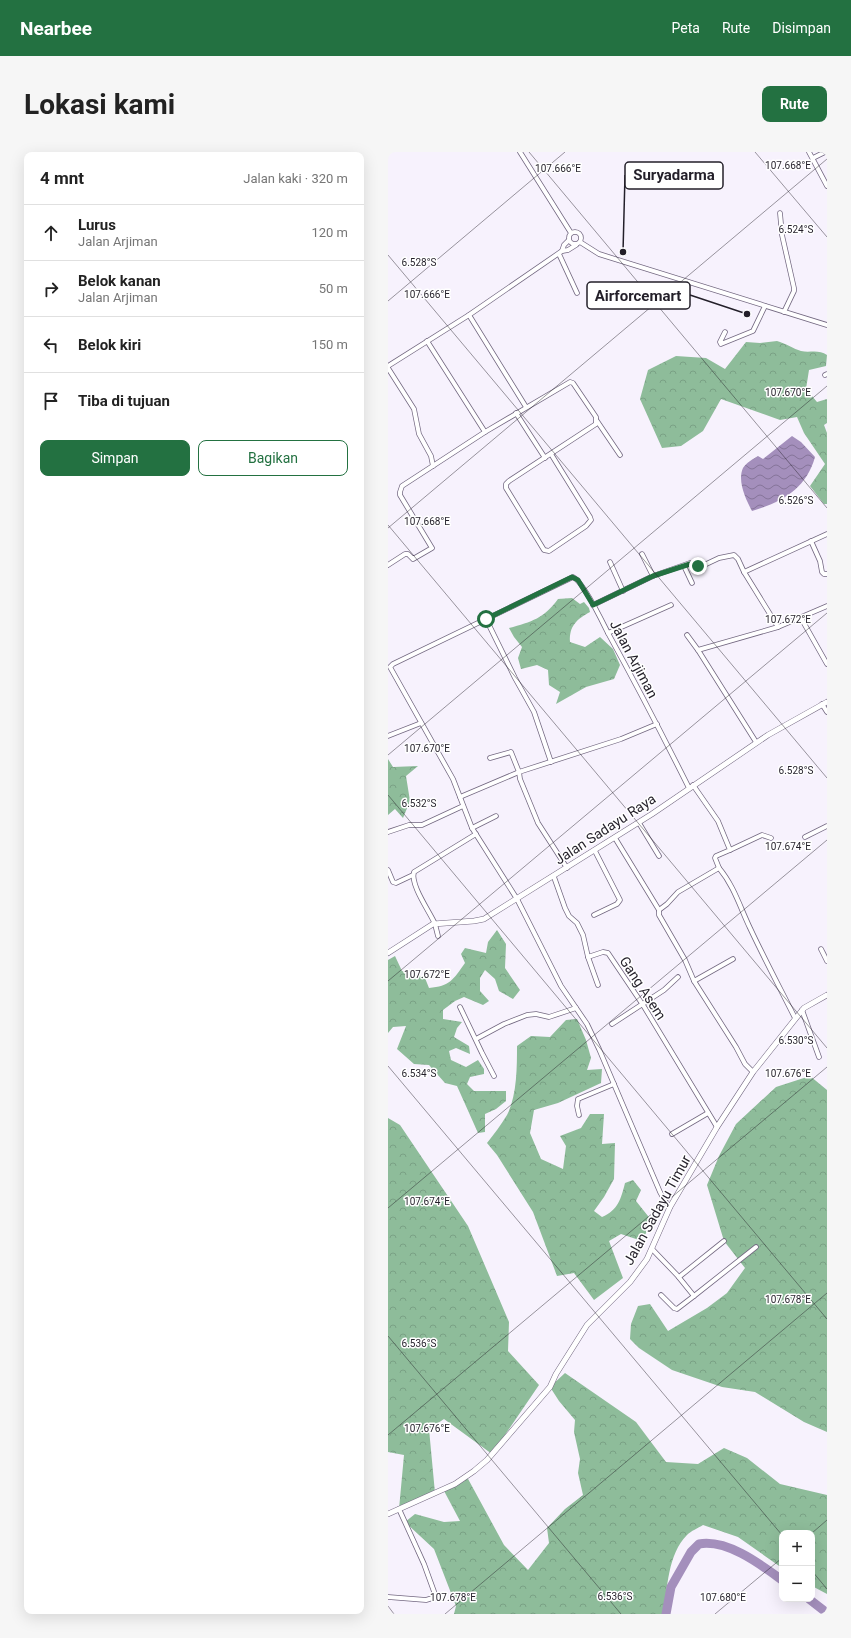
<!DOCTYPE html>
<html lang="id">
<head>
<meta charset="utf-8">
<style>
  :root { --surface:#fff; --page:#f6f6f6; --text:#222; --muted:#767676; --line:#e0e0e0; --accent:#237141 }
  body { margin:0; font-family:Roboto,sans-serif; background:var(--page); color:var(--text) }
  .controls { position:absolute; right:12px; bottom:12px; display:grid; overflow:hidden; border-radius:8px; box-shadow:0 4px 16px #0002 }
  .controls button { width:36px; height:36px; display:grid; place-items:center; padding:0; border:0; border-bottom:1px solid var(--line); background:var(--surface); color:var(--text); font:20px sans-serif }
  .stop { position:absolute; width:12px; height:12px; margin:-9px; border:3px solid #237141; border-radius:50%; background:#fff }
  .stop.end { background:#237141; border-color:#fff; box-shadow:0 1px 4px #0008 }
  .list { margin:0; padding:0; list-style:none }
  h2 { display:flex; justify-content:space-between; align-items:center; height:52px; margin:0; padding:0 16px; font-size:17px }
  h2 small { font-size:13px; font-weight:400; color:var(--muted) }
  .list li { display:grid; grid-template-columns:26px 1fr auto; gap:12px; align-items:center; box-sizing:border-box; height:56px; padding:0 16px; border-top:1px solid var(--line) }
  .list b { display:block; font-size:15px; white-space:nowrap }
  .list p { margin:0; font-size:13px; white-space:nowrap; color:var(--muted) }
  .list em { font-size:13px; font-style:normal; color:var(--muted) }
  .actions { display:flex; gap:8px; padding:12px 16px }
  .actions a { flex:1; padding:9px 0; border:1px solid var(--accent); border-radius:8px; text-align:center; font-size:14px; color:var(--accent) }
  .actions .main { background:var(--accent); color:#fff }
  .icon { flex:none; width:22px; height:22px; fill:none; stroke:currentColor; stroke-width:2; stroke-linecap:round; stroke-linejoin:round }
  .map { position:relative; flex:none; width:439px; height:1462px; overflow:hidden; border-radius:8px }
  header { display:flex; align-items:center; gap:24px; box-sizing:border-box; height:56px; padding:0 20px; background:var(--accent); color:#fff }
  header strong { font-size:19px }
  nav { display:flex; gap:22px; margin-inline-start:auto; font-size:14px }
  .intro { display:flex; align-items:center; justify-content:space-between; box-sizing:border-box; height:96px; padding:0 24px }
  h1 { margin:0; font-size:28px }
  .button { padding:10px 18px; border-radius:8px; background:var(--accent); color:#fff; font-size:14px; font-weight:700 }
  main { display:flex; gap:24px; padding:0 24px }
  aside { flex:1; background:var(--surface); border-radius:8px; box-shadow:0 4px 16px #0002 }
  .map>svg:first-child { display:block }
  .forest { fill:url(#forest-crowns) }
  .water { fill:url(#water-waves) }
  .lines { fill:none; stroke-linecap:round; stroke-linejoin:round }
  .river { stroke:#a48fbc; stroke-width:9 }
  .minor-casing { stroke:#736881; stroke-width:5.5 }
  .tertiary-casing { stroke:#736881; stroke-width:6 }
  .minor { stroke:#fff; stroke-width:4 }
  .tertiary { stroke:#fff; stroke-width:5 }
  .route { stroke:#237141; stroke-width:5 }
  .ticks { fill:none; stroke:#231f29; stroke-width:1; stroke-opacity:0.45 }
  .labels { text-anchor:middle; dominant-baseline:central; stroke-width:3; stroke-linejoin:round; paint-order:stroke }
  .street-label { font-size:14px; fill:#231f29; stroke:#fff }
  .ticks-label { font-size:10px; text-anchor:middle; fill:#231f29; stroke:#fff; stroke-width:3; stroke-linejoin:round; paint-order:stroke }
  .leader { fill:none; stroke:#231f29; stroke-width:1.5 }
  .callout-dot { fill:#231f29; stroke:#fff; stroke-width:1.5 }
  .callout { fill:#fff; stroke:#231f29; stroke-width:1.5 }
  .callout-label { font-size:15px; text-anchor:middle; font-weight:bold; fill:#231f29 }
</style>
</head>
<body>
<header>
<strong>Nearbee</strong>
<nav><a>Peta</a><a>Rute</a><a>Disimpan</a></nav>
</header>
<div class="intro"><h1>Lokasi kami</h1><a class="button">Rute</a></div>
<main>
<aside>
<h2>4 mnt<small>Jalan kaki · 320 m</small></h2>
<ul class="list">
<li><svg class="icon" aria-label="ahead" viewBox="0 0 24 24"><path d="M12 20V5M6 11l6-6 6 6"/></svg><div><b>Lurus</b><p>Jalan Arjiman</p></div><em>120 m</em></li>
<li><svg class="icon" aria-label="right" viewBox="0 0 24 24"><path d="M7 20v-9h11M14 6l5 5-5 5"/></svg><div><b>Belok kanan</b><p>Jalan Arjiman</p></div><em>50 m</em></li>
<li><svg class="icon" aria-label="left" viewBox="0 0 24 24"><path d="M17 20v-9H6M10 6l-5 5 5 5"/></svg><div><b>Belok kiri</b></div><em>150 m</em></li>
<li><svg class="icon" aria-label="arrive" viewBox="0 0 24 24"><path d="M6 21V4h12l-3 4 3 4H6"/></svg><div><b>Tiba di tujuan</b></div></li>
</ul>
<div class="actions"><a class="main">Simpan</a><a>Bagikan</a></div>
</aside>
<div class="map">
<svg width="439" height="1462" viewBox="0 0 439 1462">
  <defs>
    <pattern id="forest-crowns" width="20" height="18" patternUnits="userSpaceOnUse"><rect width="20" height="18" fill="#8ebc9a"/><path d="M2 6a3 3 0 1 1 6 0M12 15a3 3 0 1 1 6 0" fill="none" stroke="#7aa185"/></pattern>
    <pattern id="water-waves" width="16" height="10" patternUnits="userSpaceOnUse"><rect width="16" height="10" fill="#a48fbc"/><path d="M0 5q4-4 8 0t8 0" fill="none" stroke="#857499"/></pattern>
  </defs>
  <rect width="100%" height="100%" fill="#f7f2fd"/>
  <!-- forest -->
  <g class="forest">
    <path d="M389 189C397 191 406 197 413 199 422 201 431 197 439 203L438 214 421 218 418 237 429 250 439 247V271L436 273 439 281V352H436L422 334 437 312 416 281 409 265 392 268 333 247 315 279 293 294 274 296 252 247 260 218 288 204 318 206 337 217 358 190 372 191Z"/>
    <path d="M184 446 192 452 196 450 201 456 202 460C189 467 181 474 182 490L197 495 212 485 225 497 232 513 226 527 198 535 168 552 172 540 161 533 160 518 149 513 133 517 130 506 134 495 126 485 121 476C144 470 156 466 170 447Z"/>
    <polygon points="0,607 5,615 30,614 18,624 22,649 15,666 7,657 0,663"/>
    <path d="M109 778 118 792 117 816 132 838 125 847 111 839 107 827 97 818 92 826V839L101 849 95 853 76 845 67 849 55 858V867L74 870 69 876 66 885 81 894 82 902 68 896 61 899 63 908 78 915 90 908 96 917V922L82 925 79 932 86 939H118V949L108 957 97 962V980L90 981 69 934 57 931 41 913 26 912 9 897 18 874 5 875 0 881V808L7 804 14 819 37 826 41 836C62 834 65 828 77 811L73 802 77 796 98 801 100 790Z"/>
    <path d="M189 867 198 888 203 906 199 918 214 917 213 931 170 951 146 958 142 981 153 1007 175 1017 178 994 172 984 193 976 202 962H216L214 992 227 991 226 1027 216 1045 206 1059 214 1065C230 1058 233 1047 237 1031L245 1028 253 1038 248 1049 264 1069 254 1089 233 1082 221 1089 235 1126 206 1148 186 1121 169 1124 145 1060 109 1003 99 991C106 982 113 973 119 963 129 944 129 915 129 894L143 884 162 885 178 868Z"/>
    <polygon points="422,924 439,938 439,1280 416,1270 367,1240 334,1235 284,1218 251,1196 242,1187 243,1172 250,1154 262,1152 280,1179 319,1156 339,1141 357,1116 336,1089 319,1033 331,1004 348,972 388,935"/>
    <polygon points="0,966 12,973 80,1074 121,1170 120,1199 151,1233 104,1302 56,1267 41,1277 47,1341 11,1357 16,1303 0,1300"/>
    <path d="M177 1221 248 1270 278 1310 310 1312 336 1296 359 1306 392 1332 439 1343V1442L424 1434V1381H394V1416L350 1385 315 1373C310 1376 303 1379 299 1383 280 1402 279 1436 276 1462H66L68 1454 46 1397 17 1370 27 1362 56 1370 72 1369 55 1337 79 1325 116 1393 140 1418 161 1391 159 1376 177 1357 195 1343 190 1321 192 1307 186 1280 187 1268 171 1249 162 1235Z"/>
  </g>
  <!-- water -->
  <path class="water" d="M404 284 413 290 427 305C418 337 394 350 364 359 358 348 349 329 355 316 358 311 365 307 370 304L375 307Z"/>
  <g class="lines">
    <!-- river -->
    <g class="river">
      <polyline points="421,1447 439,1461"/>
      <path d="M278 1462 283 1435 303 1400 311 1392C339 1387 372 1412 394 1428"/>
    </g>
    <defs>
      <g id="minor">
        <polyline points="132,0 183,81"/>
        <polyline points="421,0 439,34"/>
        <polyline points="425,6 437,0"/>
        <polyline points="392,61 394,83 406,136 406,139 396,160"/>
        <circle cx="187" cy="86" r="6"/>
        <polyline points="192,90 211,102 439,173"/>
        <polyline points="174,99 176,93 181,88"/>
        <polyline points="171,102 189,141"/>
        <polyline points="81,163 138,255"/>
        <polyline points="337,180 332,190 333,192 365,179 377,154"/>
        <polyline points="39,189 97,280"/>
        <polyline points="0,214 81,163 174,99 180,98 188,93"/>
        <polyline points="0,216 26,257 31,282 43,304 45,314"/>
        <polyline points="437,223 439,222"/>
        <polyline points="128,261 157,306"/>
        <polyline points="209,269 232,303"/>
        <polyline points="439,382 356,420 390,475 439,454"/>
        <polyline points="423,389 432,409 434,420 436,422 439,422"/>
        <polyline points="254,402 265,424"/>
        <polyline points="222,410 235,439"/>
        <polyline points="0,413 17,402 20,402 25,407 44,396 12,343 12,340 14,334 97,280 182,230 185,231 208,265 208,272 121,329 118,332 118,336 156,398 161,399 198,374 203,368 202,365 163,302"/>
        <polyline points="296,414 304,431"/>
        <polyline points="205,453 265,424 302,411 312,415 331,406 346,403 350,407 356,420"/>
        <polyline points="413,466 439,512"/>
        <polyline points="98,467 127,526 146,560 163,610"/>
        <polyline points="220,481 283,453"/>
        <polyline points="299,483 310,498 390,475"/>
        <polyline points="310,498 368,590"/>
        <polyline points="434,552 439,560"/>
        <polyline points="0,584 33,571"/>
        <polyline points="305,633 330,669 342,698 328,704 327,706 331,716"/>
        <polyline points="72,645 131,620 123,600 102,606"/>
        <polyline points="251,671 271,704"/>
        <polyline points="84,676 108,664"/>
        <polyline points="0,680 21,673 34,673 75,654"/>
        <polyline points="417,685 439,674"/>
        <polyline points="227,686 271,758"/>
        <polyline points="342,698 374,683 383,686"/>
        <polyline points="179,716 150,671 132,627 131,620 233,587 269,572"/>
        <polyline points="0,718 5,730 8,731 25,723"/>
        <polyline points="166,725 177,756 181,764 189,771 195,783 200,805 215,800 220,801 255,853 329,975"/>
        <polyline points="206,763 229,752 232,748 207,699"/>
        <path d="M50 784C49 780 48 776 47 772 42 760 22 733 26 720L88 682"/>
        <polyline points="433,797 439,809"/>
        <polyline points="200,805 210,833"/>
        <polyline points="306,829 345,807"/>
        <polyline points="72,855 94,901 106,924"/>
        <polyline points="414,858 431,905"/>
        <polyline points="224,872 276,838 290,825"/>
        <polyline points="88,887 116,872 139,863 148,862 161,865 188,856"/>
        <path d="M365 920 357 912 348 895 306 829 297 808 271 763V758L279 752 290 740 331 716C346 734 352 755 362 776 376 806 392 836 407 866"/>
        <polyline points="191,963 189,954 190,947 226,932"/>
        <polyline points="284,982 320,961"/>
        <path d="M282 1055 278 1051 272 1040 211 897 199 872 173 834 129 747 84 676 65 627 2 515 5 512 185 425C195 429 214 469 220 481 248 532 275 584 301 636"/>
        <polyline points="264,1097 289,1123 306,1144 289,1157 286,1156 273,1143"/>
        <polyline points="291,1125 336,1089"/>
        <polyline points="306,1144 368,1095"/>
        <polyline points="0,1445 38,1448 48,1445 36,1412 11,1357"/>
      </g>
      <g id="tertiary">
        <polyline points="0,801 45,772 86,769 96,767 264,662 380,583 439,550"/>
        <polyline points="0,1362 67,1332 86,1319 99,1308 162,1235 168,1222 199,1173 242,1130 259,1107 282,1055 329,975 365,920 416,856 439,843"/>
      </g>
    </defs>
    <!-- minor casing -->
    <use href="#minor" class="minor-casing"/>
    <!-- tertiary casing -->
    <use href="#tertiary" class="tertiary-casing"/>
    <!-- minor -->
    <use href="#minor" class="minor"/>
    <!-- tertiary -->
    <use href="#tertiary" class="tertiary"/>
  </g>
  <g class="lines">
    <!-- route -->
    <polyline class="route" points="98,467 184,425 190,428 205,453 265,424 302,412 310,414"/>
  </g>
  <!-- ticks -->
  <path class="ticks" d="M141 0 439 356M367 0 439 85M0 103 439 626M0 149 177 0M0 373 439 896M0 376 439 7M0 603 439 234M0 643 439 1167M0 829 439 461M0 914 394 1383M0 1056 439 688M0 1184 233 1462M0 1283 439 915M424 1381 439 1368M424 1419 439 1437M0 1454 6 1462M57 1462 439 1141M327 1462 394 1406"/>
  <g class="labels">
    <!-- street labels -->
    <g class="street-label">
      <text transform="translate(246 507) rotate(62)">Jalan Arjiman</text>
      <text transform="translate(217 677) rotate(-33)">Jalan Sadayu Raya</text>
      <text transform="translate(255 836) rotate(57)">Gang Asem</text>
      <text transform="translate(269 1058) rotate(-61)">Jalan Sadayu Timur</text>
    </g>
  </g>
  <g class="ticks-label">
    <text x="400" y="17">107.668°E</text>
    <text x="170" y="20">107.666°E</text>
    <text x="408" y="81">6.524°S</text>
    <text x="31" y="114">6.528°S</text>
    <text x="39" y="146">107.666°E</text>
    <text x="400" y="244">107.670°E</text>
    <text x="408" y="352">6.526°S</text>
    <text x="39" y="373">107.668°E</text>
    <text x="400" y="471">107.672°E</text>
    <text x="39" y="600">107.670°E</text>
    <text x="408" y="622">6.528°S</text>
    <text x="31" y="655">6.532°S</text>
    <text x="400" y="698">107.674°E</text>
    <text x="39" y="826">107.672°E</text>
    <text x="408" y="892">6.530°S</text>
    <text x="400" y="925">107.676°E</text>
    <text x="31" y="925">6.534°S</text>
    <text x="39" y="1053">107.674°E</text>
    <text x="400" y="1151">107.678°E</text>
    <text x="31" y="1195">6.536°S</text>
    <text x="39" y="1280">107.676°E</text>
    <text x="227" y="1448">6.536°S</text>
    <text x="65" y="1449">107.678°E</text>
    <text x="335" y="1449">107.680°E</text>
  </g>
  <!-- callouts -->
  <path class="leader" d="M235 100L237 23M359 162L302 143"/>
  <g class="callout-dot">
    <circle cx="235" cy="100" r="4"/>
    <circle cx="359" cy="162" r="4"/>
  </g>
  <g class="callout">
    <rect x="237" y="10" width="98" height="27" rx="4"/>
    <rect x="199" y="130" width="103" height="27" rx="4"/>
  </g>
  <g class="callout-label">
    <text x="286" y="28">Suryadarma</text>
    <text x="250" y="149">Airforcemart</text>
  </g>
</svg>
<div class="controls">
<button>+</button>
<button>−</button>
</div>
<div class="stop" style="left:98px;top:467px"></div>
<div class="stop end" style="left:310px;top:414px"></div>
</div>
</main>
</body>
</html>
